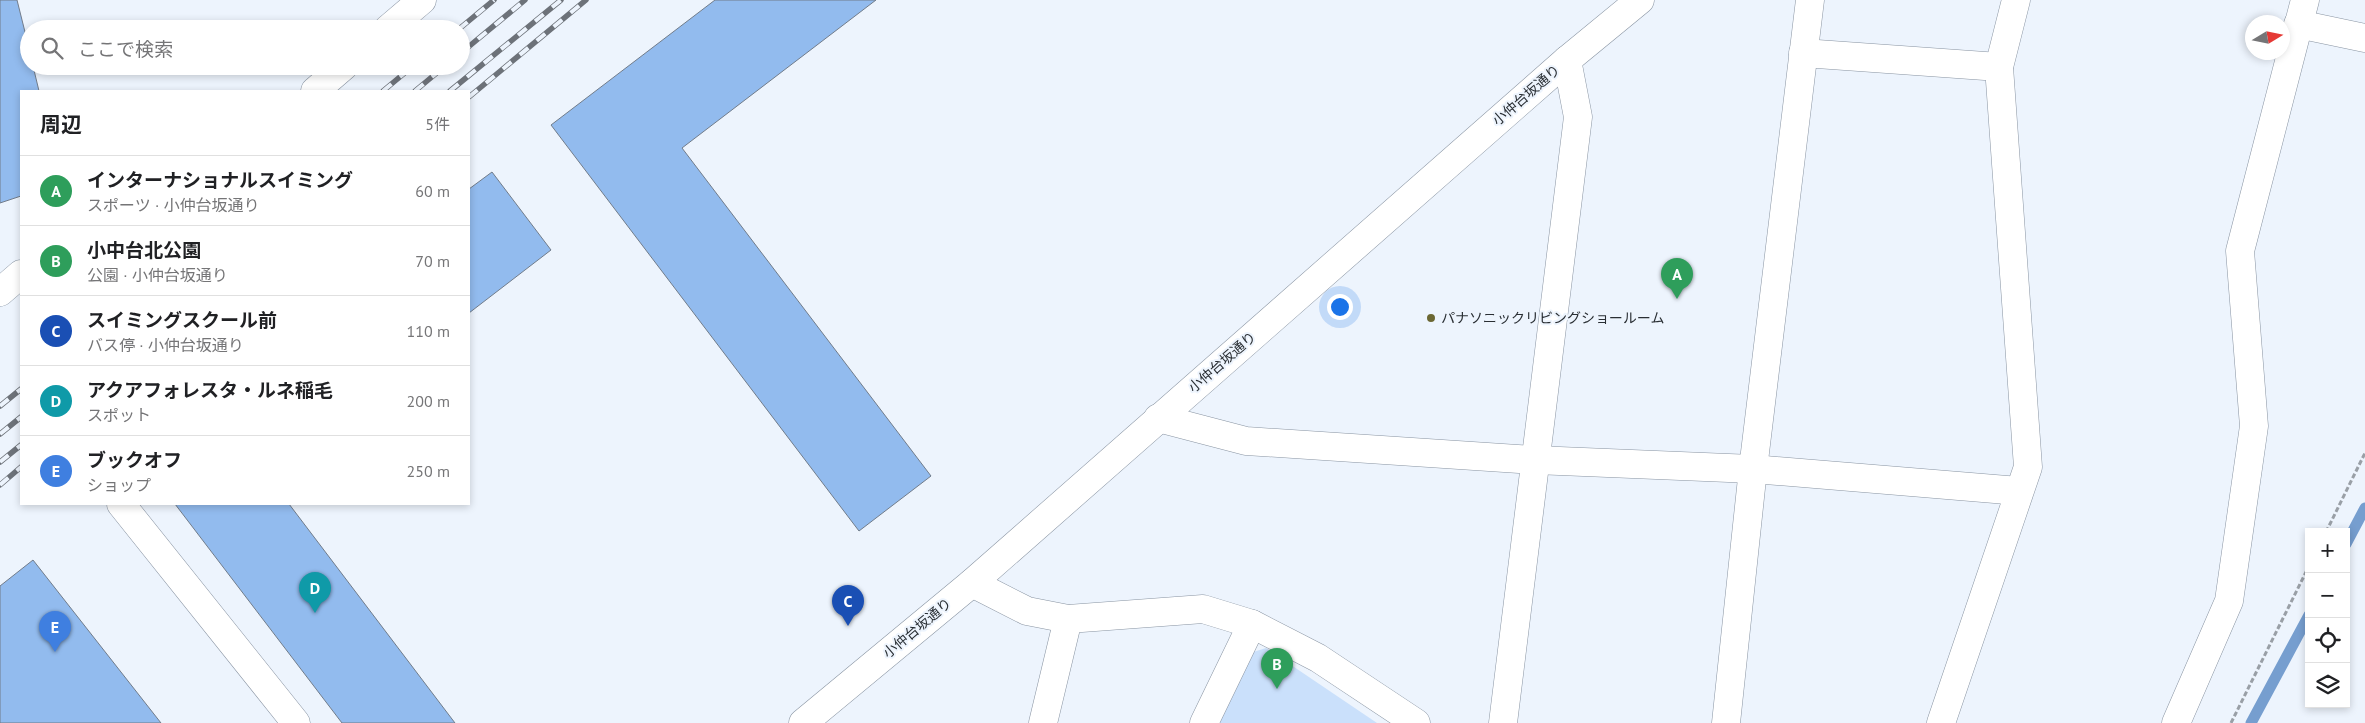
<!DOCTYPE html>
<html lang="ja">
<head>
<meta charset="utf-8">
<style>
  :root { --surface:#fff; --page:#f6f6f6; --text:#202124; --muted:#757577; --line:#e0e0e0; --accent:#6b6733 }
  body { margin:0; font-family:"PT Sans","Noto Sans JP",sans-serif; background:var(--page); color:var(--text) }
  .controls { position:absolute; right:15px; bottom:15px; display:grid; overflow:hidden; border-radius:0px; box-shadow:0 2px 8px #0003 }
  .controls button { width:45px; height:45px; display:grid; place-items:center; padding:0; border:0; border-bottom:1px solid var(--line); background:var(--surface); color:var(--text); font:25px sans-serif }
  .compass { position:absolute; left:2245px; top:15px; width:45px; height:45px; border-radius:50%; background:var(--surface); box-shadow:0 2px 8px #0003; rotate:80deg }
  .you { position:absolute; left:1339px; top:306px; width:18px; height:18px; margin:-12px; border:4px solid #fff; border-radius:50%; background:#1a73e8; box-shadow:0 0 0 8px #1a73e833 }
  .badge { display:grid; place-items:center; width:32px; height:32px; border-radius:50%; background:var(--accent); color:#fff; font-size:16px; font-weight:700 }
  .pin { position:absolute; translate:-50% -41px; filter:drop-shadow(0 1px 2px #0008) }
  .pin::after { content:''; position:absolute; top:26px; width:18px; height:15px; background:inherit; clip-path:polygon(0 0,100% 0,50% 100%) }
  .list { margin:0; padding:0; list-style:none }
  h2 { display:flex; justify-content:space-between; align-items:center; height:65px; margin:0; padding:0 20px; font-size:21px }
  h2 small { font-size:16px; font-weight:400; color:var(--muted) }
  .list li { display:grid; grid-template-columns:32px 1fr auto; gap:15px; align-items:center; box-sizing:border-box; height:70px; padding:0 20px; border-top:1px solid var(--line) }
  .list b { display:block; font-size:19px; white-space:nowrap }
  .list p { margin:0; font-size:16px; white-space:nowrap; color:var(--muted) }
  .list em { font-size:16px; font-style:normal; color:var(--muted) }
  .icon { flex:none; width:28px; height:28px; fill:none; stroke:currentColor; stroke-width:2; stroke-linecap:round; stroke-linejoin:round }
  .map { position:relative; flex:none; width:2365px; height:723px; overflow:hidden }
  .search { position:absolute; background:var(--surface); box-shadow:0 2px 8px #0003; left:20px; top:20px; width:450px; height:55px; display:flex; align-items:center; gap:12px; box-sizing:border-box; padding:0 18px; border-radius:28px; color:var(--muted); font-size:19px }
  .panel { position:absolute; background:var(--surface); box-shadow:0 2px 8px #0003; left:20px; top:90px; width:450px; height:415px; border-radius:0px }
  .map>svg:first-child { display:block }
  .green { fill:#cae0fb }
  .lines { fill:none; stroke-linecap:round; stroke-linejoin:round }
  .stream { stroke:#769ecf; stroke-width:11 }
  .building { fill:#92bbee; stroke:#717c8a }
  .minor-casing { stroke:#8994a2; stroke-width:29 }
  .path { stroke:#999fa6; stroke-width:3; stroke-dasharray:5 2.5; stroke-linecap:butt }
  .minor { stroke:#fff; stroke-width:28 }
  .rail-casing { stroke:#6d7279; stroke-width:5.5 }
  .rail { stroke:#edf4fd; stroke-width:4; stroke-dasharray:11; stroke-linecap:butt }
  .poi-dot { fill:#6b6733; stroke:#edf4fd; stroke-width:2 }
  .labels { text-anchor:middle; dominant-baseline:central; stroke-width:4; stroke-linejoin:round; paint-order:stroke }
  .street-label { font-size:14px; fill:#292e33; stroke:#edf4fd }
  .poi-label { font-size:14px; fill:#292e33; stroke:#edf4fd; text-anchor:start }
</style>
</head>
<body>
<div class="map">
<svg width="2365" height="723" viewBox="0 0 2365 723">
  <rect width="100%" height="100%" fill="#edf4fd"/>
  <!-- green -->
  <polygon class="green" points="1266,648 1377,723 1212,723 1244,655"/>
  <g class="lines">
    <!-- stream -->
    <g class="stream">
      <polyline points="2346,544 2365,508"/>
      <polyline points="2251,723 2309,615"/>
    </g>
  </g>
  <!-- building -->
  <g class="building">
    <polygon points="0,0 17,0 29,48 29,66 33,66 39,91 21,91 21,196 0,203"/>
    <polygon points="715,0 876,0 682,148 931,476 859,531 551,125"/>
    <polygon points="492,172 551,250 469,313 469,189"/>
    <polygon points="175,504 289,504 455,723 342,723"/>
    <polygon points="33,560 161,723 0,723 0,586"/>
  </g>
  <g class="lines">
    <defs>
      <g id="minor">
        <polyline points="2298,24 2365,38"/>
        <polyline points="388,29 422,0"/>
        <polyline points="1803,53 1999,67"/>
        <polyline points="315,91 344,66"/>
        <polyline points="0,292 21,274"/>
        <polyline points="1158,418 1246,441 1535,460 1753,469 2019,491"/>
        <polyline points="121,504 296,723"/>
        <polyline points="972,583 1027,611 1068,619 1203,609 1252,624 1318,658 1416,723"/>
        <polyline points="803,723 972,583 1567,60 1640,0"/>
        <polyline points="1043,723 1068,619"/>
        <polyline points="1204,723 1252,624"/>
        <polyline points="1503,723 1578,117 1567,60"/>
        <polyline points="1726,723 1753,469 1810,0"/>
        <polyline points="1941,723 2028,467 1999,67 2016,0"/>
        <polyline points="2176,723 2229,601 2254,426 2240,251 2305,0"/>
      </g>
    </defs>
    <!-- minor casing -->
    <use href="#minor" class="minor-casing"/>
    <!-- path -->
    <g class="path">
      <polyline points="2326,532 2365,453"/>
      <polyline points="2231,723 2309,566"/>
    </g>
    <!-- minor -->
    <use href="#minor" class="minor"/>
    <defs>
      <g id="rail">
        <polyline points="459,29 494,0"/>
        <polyline points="461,53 525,0"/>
        <polyline points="383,91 413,66"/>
        <polyline points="415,91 445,66"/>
        <polyline points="450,91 561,0"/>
        <polyline points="469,97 586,0"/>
        <polyline points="0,406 21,389"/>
        <polyline points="0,434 21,417"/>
        <polyline points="0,462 21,445"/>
        <polyline points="0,485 21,467"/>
      </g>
    </defs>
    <!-- rail casing -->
    <use href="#rail" class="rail-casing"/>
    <!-- rail -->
    <use href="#rail" class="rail"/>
  </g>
  <!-- markers -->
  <circle class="poi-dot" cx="1431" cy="318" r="5"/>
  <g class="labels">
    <!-- street labels -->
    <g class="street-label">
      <text transform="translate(1526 95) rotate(-41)">小仲台坂通り</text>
      <text transform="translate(1222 362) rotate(-41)">小仲台坂通り</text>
      <text transform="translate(917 628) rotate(-40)">小仲台坂通り</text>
    </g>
    <!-- poi labels -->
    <g class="poi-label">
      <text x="1441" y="318">パナソニックリビングショールーム</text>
    </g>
  </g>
</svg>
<div class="controls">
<button>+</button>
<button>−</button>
<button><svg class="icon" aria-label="locate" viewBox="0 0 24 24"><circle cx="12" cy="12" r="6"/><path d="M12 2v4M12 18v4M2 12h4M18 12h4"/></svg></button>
<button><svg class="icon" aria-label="layers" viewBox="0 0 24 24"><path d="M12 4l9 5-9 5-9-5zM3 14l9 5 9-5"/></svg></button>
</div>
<svg class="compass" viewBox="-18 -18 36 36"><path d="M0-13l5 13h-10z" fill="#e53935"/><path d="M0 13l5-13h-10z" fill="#757577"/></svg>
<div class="you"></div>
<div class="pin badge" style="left:1677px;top:299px;background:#2e9e5b">A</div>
<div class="pin badge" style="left:1277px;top:689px;background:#2e9e5b">B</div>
<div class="pin badge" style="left:848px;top:626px;background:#1a4fb4">C</div>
<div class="pin badge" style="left:315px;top:613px;background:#0f9aa8">D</div>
<div class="pin badge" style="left:55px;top:652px;background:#3f7fe0">E</div>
<div class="search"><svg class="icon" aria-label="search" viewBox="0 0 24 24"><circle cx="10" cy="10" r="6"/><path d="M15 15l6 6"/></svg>ここで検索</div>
<section class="panel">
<h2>周辺<small>5件</small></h2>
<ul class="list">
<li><span class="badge" style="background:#2e9e5b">A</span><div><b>インターナショナルスイミング</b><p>スポーツ · 小仲台坂通り</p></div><em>60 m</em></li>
<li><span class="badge" style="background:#2e9e5b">B</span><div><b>小中台北公園</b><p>公園 · 小仲台坂通り</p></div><em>70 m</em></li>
<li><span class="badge" style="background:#1a4fb4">C</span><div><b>スイミングスクール前</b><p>バス停 · 小仲台坂通り</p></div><em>110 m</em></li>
<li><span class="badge" style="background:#0f9aa8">D</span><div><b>アクアフォレスタ・ルネ稲毛</b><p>スポット</p></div><em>200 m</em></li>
<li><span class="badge" style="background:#3f7fe0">E</span><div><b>ブックオフ</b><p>ショップ</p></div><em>250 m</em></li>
</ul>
</section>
</div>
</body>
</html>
